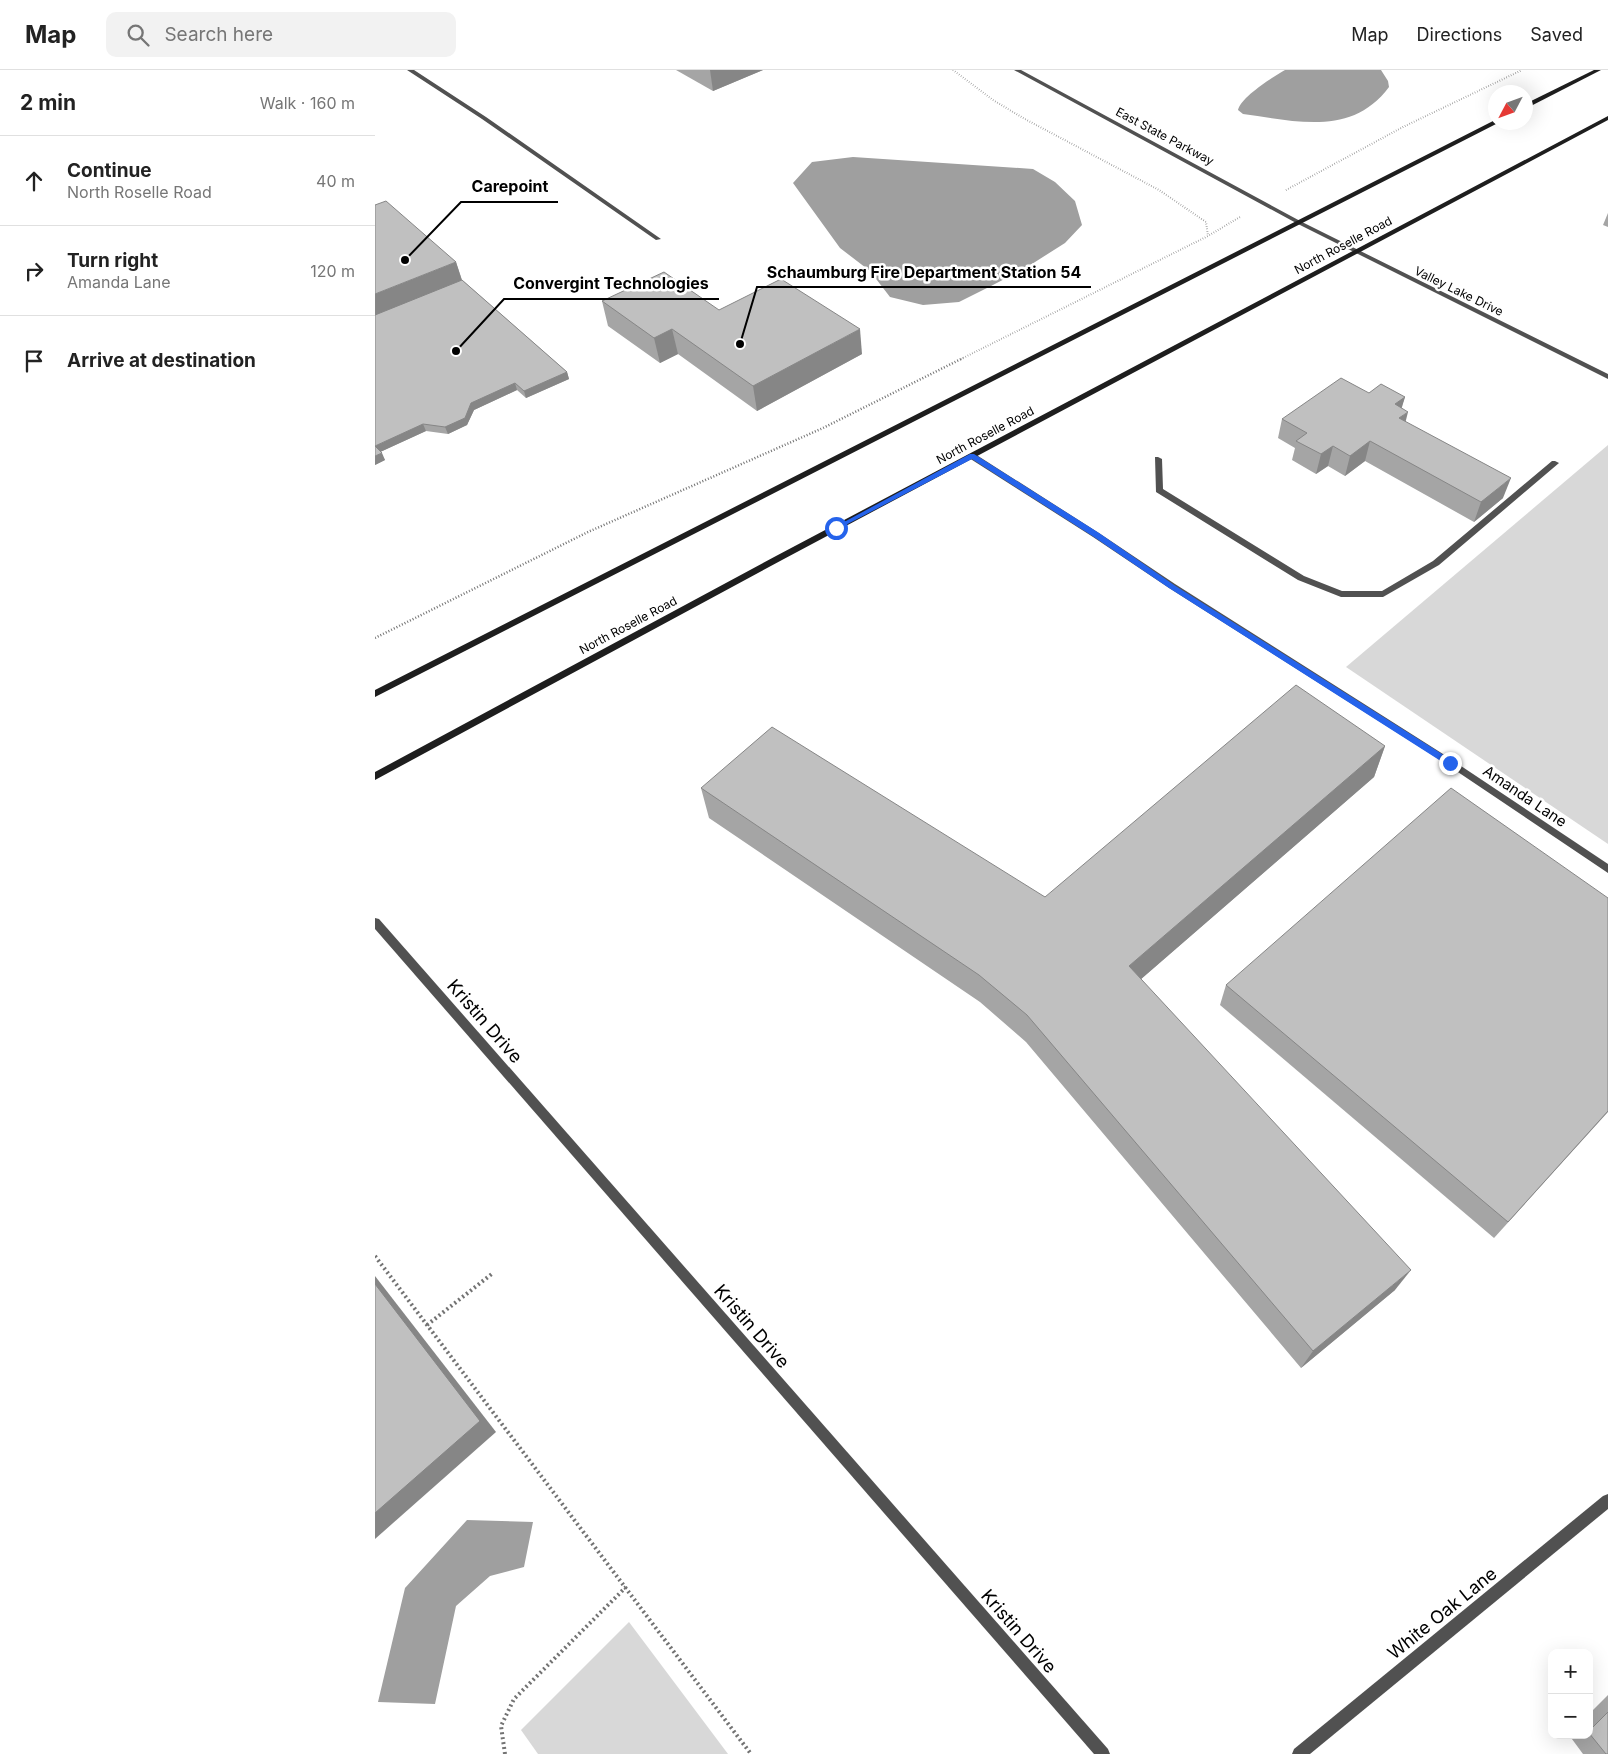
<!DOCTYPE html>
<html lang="en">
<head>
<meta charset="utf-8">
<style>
  :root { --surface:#fff; --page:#f2f2f2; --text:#222; --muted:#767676; --line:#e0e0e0 }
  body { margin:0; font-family:Inter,sans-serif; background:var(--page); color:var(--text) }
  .controls { position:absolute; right:15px; bottom:15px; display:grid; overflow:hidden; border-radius:10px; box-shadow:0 5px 20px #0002 }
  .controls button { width:45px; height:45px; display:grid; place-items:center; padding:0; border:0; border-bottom:1px solid var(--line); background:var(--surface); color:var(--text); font:25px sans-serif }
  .compass { position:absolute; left:1113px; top:15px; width:45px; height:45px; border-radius:50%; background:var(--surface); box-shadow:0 5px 20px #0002; rotate:229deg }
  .stop { position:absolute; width:15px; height:15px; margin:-11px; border:4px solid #2563eb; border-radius:50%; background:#fff }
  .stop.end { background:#2563eb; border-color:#fff; box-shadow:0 1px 5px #0008 }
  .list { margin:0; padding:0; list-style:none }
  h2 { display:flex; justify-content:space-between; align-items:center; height:65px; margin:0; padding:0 20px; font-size:21px }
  h2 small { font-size:16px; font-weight:400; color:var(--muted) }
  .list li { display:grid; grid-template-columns:32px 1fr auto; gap:15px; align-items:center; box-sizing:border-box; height:90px; padding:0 20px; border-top:1px solid var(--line) }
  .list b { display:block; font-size:19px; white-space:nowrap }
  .list p { margin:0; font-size:16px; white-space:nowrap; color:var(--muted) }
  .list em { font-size:16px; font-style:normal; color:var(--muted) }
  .icon { flex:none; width:28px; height:28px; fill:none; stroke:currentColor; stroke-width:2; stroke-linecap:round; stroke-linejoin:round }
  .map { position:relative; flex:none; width:1233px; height:1684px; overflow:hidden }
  header { display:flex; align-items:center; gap:30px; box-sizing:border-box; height:70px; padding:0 25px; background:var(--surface); border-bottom:1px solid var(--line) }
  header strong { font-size:24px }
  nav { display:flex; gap:28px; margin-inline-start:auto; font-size:18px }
  .search { width:350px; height:45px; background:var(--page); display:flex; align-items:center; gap:12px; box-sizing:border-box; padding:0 18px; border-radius:10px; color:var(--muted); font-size:19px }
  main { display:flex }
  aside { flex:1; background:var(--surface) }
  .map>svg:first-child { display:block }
  .green { fill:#d8d8d8 }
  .water { fill:#9f9f9f }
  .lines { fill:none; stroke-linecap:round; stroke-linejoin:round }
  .path-far2 { stroke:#737373; stroke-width:2; stroke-dasharray:0.5 2; stroke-linecap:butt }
  .path-far1 { stroke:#737373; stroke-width:2.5; stroke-dasharray:1 2; stroke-linecap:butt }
  .path { stroke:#737373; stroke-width:4; stroke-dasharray:2 3; stroke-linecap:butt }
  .service { fill:#515151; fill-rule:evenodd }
  .minor { fill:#515151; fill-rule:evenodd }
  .secondary { fill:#1e1e1e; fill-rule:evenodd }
  .wall { fill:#a5a5a5 }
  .shaded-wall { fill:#868686 }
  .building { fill:#c0c0c0; stroke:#868686 }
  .route { fill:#2563eb }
  .labels { text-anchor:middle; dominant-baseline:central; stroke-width:5; stroke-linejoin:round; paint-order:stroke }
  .far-street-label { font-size:12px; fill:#000; stroke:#fff }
  .street-label { font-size:15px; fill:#000; stroke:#fff }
  .near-street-label { font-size:18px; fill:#000; stroke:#fff }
  .leader { fill:none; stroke:#000; stroke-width:2 }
  .callout-dot { fill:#000; stroke:#fff; stroke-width:2 }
  .callout-label { font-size:16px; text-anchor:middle; font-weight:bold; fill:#000; stroke:#fff; stroke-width:5; stroke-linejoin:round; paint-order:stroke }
</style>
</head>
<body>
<header>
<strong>Map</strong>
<div class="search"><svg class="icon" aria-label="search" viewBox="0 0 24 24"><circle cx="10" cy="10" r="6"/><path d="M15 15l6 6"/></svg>Search here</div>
<nav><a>Map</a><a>Directions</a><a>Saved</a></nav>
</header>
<main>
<aside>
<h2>2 min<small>Walk · 160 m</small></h2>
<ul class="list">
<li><svg class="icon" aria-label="ahead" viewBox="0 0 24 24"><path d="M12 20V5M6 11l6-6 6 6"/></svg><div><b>Continue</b><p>North Roselle Road</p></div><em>40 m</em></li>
<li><svg class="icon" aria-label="right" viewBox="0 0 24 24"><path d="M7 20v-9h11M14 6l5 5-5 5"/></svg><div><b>Turn right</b><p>Amanda Lane</p></div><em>120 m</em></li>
<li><svg class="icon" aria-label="arrive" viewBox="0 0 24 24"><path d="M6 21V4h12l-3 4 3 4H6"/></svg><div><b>Arrive at destination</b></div></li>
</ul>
</aside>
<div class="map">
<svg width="1233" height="1684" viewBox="0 0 1233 1684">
  <rect width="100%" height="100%" fill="#fff"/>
  <!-- green -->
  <g class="green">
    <polygon points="1233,375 1233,774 971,597"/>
    <polygon points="254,1552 353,1684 163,1684 146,1660"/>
  </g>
  <!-- water -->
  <g class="water">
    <path d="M910 0H1006L1013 11 1014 17C977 67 921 51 868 44L863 40C866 27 898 7 910 0Z"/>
    <polygon points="478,87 658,99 680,112 700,131 707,155 690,173 649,199 616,216 584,232 548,235 515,227 495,201 465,178 418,113 437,92"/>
    <polygon points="92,1450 158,1452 149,1497 115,1506 81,1536 60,1634 3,1632 30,1518"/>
  </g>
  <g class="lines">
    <!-- path-far2 -->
    <g class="path-far2">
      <polyline points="578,0 618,30 648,48 784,120 831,152 833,166"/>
      <polyline points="911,120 1028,57 1147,0"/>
      <polyline points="586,289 833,166 865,147"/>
    </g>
    <!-- path-far1 -->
    <polyline class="path-far1" points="0,568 213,462 448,358 588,288"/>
    <!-- path -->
    <g class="path">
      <polyline points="0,1186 376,1684"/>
      <polyline points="52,1255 118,1203"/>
      <polyline points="130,1684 126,1656 139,1629 251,1517"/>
    </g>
    <!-- service -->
    <g class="service">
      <polygon points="32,0 39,0 111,47 286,169 281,170 107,49"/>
      <polygon points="780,387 783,387 787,389 788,419 929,506 967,521 1007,521 1058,491 1177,391 1180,391 1184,393 1064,495 1008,527 966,527 923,510 781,422"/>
    </g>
    <!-- minor -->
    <g class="minor">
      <polygon points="639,0 646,0 927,152 1233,304 1233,309 923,154"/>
      <polygon points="594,384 600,384 724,463 800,514 1068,684 1233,794 1233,803 1062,688 794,518 718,467 594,388"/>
      <polygon points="0,848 4,849 733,1679 735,1684 719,1684 0,859"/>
      <polygon points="1233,1424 1233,1439 935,1684 917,1684 919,1679 1228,1426"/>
    </g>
    <!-- secondary -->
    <g class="secondary">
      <polygon points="1219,0 1226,0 1150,39 1150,34"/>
      <polygon points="1233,46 1233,50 407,490 0,710 0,702 401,486"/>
      <polygon points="1120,50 1120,52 1123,53 0,627 0,620"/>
    </g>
  </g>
  <!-- wall -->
  <g class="wall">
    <polygon points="301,0 388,0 338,21"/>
    <polygon points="1233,143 1233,157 1228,155"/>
    <polygon points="81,192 87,210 192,302 194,309 151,328 142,320 99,340 92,355 73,364 51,361 5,382 10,390 0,395"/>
    <polygon points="227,231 344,240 487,284 382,341 303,284 285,293 233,256"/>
    <polygon points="994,323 1030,327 1026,338 1030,352 1128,428 1099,452 990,391 970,406 953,396 941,404 917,390 920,378 903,368 907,349"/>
    <polygon points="1010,676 999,707 766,909 1020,1220 926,1298 651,972 605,932 334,748 326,718 670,827"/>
    <polygon points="851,915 1233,1042 1119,1168 845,935"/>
    <polygon points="1233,1625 1233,1684 1208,1684 1194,1665 1214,1665 1214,1644"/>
  </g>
  <!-- shaded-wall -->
  <g class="shaded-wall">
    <polygon points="335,0 388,0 338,21"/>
    <polygon points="81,192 89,217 0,253 0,224"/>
    <polygon points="297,259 303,284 285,293 279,268"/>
    <polygon points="485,259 487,284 382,341 378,316"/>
    <polygon points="192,302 194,309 151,328 149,321"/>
    <polygon points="140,313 142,320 99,340 92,355 73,364 70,357 96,333"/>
    <polygon points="1030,327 1024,347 1020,334"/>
    <polygon points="1033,342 1028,362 1024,348"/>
    <polygon points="48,354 51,361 3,383 0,376"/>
    <polygon points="995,371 990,391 970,406 975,386"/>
    <polygon points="958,376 953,396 941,404 946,384"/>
    <polygon points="7,383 10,390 0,395 0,386"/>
    <polygon points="1136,408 1128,428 1099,452 1106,432"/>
    <polygon points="1010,676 999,707 750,923 754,896"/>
    <polygon points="1036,1200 1020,1220 926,1298 938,1281"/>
    <polygon points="0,1206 121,1362 0,1469"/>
  </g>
  <!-- building -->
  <g class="building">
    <polygon points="11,131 81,192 0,224 0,135"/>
    <polygon points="289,202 344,240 406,209 485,259 378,316 297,259 279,268 227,231"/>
    <polygon points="87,210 192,302 149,321 140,313 96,333 90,348 70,357 48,354 0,376 0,245"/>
    <polygon points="966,308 994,323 1006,314 1030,327 1020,334 1033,342 1024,348 1136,408 1106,432 995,371 975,386 958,376 946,384 921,371 932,363 907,349"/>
    <polygon points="0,376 7,383 0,386"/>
    <polygon points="921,615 1010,676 754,896 1036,1200 938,1281 652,945 604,905 326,718 397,657 670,827"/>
    <polygon points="1076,718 1233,828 1233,1041 1133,1152 851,915"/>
    <polygon points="0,1214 105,1351 0,1443"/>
    <polygon points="1233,1642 1233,1684 1231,1684 1214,1663 1214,1661"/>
  </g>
  <!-- route -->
  <polygon class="route" points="595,384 599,384 724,463 799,515 1078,691 1078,695 1072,695 794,518 719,467 597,389 463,459 458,458"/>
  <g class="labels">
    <!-- far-street labels -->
    <g class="far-street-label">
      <text transform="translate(790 66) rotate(28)">East State Parkway</text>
      <text transform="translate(968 175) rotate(-28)">North Roselle Road</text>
      <text transform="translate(1084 221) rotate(26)">Valley Lake Drive</text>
      <text transform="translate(610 365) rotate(-28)">North Roselle Road</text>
      <text transform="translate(253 555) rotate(-28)">North Roselle Road</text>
    </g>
    <!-- street labels -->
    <g class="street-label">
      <text transform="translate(1150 726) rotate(34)">Amanda Lane</text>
    </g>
    <!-- near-street labels -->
    <g class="near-street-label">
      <text transform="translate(110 951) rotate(49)">Kristin Drive</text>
      <text transform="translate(377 1256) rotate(49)">Kristin Drive</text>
      <text transform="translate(1067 1543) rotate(-39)">White Oak Lane</text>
      <text transform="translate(644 1561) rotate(49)">Kristin Drive</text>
    </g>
  </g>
  <!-- callouts -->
  <path class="leader" d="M30 190L86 132H183M365 274L382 217H716M81 281L129 229H344"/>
  <g class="callout-dot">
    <circle cx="30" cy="190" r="5"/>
    <circle cx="365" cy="274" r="5"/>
    <circle cx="81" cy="281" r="5"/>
  </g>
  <g class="callout-label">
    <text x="135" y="122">Carepoint</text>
    <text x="549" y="208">Schaumburg Fire Department Station 54</text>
    <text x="236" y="219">Convergint Technologies</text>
  </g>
</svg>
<div class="controls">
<button>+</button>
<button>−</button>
</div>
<svg class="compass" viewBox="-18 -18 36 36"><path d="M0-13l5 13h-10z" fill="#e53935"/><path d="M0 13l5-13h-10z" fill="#767676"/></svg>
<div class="stop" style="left:461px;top:458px"></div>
<div class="stop end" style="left:1075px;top:693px"></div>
</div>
</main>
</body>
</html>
